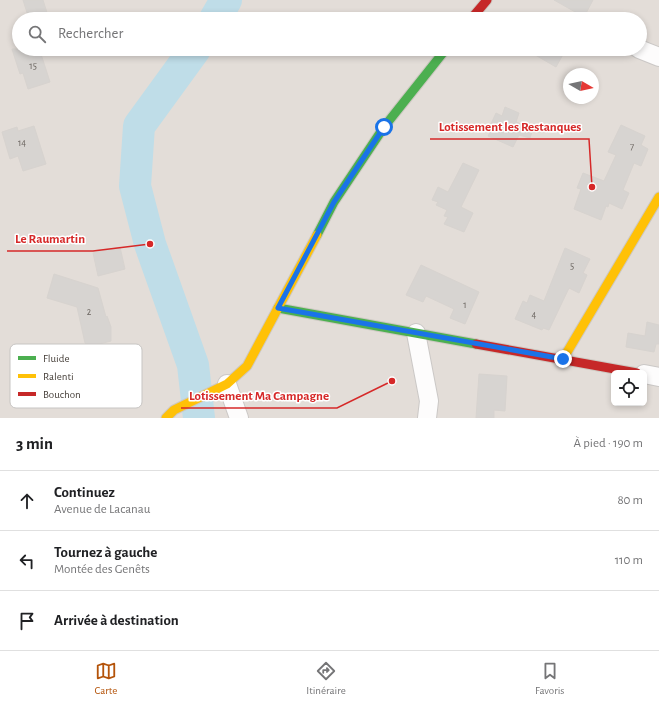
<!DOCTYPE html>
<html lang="fr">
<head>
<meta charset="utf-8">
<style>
  :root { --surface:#fff; --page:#f6f6f6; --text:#202124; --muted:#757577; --line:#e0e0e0; --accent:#b45309 }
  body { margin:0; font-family:"Alegreya Sans",sans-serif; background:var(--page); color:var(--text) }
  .controls { position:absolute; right:12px; bottom:12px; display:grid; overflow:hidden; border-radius:6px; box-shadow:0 2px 6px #0003 }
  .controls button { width:36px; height:36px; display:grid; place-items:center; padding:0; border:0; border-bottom:1px solid var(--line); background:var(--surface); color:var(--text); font:20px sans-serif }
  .compass { position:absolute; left:563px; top:68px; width:36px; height:36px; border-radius:50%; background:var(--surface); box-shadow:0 2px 6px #0003; rotate:99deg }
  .stop { position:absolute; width:12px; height:12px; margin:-9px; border:3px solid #1a73e8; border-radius:50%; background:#fff }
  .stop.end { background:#1a73e8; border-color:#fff; box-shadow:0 1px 4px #0008 }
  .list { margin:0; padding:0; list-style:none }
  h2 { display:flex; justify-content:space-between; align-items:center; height:52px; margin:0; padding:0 16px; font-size:17px }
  h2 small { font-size:13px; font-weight:400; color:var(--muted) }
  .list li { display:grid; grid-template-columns:26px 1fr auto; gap:12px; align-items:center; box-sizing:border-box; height:60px; padding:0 16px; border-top:1px solid var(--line) }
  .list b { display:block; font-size:15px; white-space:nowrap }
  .list p { margin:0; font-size:13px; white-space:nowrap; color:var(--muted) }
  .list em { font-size:13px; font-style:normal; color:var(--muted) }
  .icon { flex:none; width:22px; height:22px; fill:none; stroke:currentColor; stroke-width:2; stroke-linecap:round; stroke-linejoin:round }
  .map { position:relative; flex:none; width:659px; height:418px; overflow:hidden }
  .search { position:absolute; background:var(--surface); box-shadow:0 2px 6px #0003; left:12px; right:12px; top:12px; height:44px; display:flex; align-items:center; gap:10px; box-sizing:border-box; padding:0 14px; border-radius:22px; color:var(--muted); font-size:15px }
  .sheet { height:232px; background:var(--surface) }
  nav { display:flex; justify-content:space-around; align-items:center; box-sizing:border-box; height:56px; border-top:1px solid var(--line); background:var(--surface); font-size:11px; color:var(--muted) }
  nav a { display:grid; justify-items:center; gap:2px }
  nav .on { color:var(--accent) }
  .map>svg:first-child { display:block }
  .residential { fill:#e3ddd8; fill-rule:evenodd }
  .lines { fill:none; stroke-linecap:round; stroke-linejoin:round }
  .river { stroke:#bfdde8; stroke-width:32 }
  .building { fill:#d7d4d1; stroke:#d7d3cf }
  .street-casing { stroke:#cbc8c6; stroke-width:20 }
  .fast-casing { stroke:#cdc8c1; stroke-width:11 }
  .slow-casing { stroke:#cdc8c1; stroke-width:11 }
  .jam-casing { stroke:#cdc8c1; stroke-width:11 }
  .street { stroke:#fdfcfc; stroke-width:18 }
  .fast { stroke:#4caf50; stroke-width:9 }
  .slow { stroke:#ffc107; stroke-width:9 }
  .jam { stroke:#c62828; stroke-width:9 }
  .route { stroke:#1a73e8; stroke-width:5 }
  .labels { text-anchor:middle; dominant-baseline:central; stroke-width:3; stroke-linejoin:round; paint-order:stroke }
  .number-label { font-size:10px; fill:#6a645f }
  .key { fill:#fff; stroke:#c7c5c3; stroke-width:1 }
  .key-label { font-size:11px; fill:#443d37 }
  .leader { fill:none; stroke:#d62828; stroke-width:1.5 }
  .callout-dot { fill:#d62828; stroke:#fff; stroke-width:1.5 }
  .callout-label { font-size:13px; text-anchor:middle; font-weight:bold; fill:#d62828; stroke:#fff; stroke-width:3; stroke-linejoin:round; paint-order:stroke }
</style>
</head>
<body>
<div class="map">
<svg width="659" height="418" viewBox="0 0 659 418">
  <rect width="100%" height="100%" fill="#efece9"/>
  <!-- residential -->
  <path class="residential" d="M0 0H659V418H0ZM19 19H640V49H19ZM569 74H593V98H569ZM614 373H644V403H614Z"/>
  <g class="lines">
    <!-- river -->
    <g class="river">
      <polyline points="215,19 226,0"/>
      <polyline points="195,49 139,126 135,186 150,244 193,365 199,418"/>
    </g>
  </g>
  <!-- building -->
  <g class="building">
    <polygon points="23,0 43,0 49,19 29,19"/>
    <polygon points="554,0 593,0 584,17"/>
    <polygon points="12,49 31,49 32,53 40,51 50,82 28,89 23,73 20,74"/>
    <polygon points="525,49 566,49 556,67"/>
    <polygon points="505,107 519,113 516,122 533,129 530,138 519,135 513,147 488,136 493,127 490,126 496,113 502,116"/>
    <polygon points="621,125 645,136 641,145 648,149 641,166 634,163 623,190 629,193 622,209 609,203 608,207 606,206 601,220 574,209 581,189 577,188 583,173 604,181 616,155 608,152"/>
    <polygon points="34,126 46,164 23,171 18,156 10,159 2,132 17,127 18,131"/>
    <polygon points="463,163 479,170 461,207 473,213 464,232 444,224 448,217 444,216 447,210 436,205 438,202 432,200 438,187 448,192"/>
    <polygon points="120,247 125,269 98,276 93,253"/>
    <polygon points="565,248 590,259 583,273 587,275 579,293 569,288 549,330 543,328 542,330 515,319 523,301 527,303 530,295 544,301"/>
    <polygon points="421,265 479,292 465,324 450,318 454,309 426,296 423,302 406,295"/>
    <polygon points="54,274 98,288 106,317 107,316 111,327 111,341 91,346 85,343 77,307 47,298"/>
    <polygon points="647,322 659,325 659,344 656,344 654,352 626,347 628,333 645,336"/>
    <polygon points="479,374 507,376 505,411 494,410 494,418 476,418"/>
  </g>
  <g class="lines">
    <defs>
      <g id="street">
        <polyline points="639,49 659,57"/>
        <polyline points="416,333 429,401 427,418"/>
        <polyline points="644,374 659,377"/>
        <polyline points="227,384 239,418"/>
      </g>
      <g id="fast">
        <polyline points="317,235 334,202 384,127 446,49"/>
        <polyline points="278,308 476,344"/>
      </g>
      <g id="slow">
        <polyline points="563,359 659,197"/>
        <polyline points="166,418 174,410 227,384 247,366 317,235"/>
      </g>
      <g id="jam">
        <polyline points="471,19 487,0"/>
        <polyline points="476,344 637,373"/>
      </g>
    </defs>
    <!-- street casing -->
    <use href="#street" class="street-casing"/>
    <!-- fast casing -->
    <use href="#fast" class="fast-casing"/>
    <!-- slow casing -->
    <use href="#slow" class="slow-casing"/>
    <!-- jam casing -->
    <use href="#jam" class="jam-casing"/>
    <!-- street -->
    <use href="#street" class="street"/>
    <!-- fast -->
    <use href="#fast" class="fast"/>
    <!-- slow -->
    <use href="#slow" class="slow"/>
    <!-- jam -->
    <use href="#jam" class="jam"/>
  </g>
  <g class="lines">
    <!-- route -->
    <polyline class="route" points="384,127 334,202 278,308 563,359"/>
  </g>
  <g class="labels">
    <!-- number labels -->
    <g class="number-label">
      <text x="33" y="66">15</text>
      <text x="22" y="143">14</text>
      <text x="632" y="147">7</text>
      <text x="572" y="266">5</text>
      <text x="465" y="305">1</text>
      <text x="89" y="312">2</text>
      <text x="534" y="315">4</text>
    </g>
  </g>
  <!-- legend -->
  <rect x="10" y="344" width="132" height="64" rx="6" class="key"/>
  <rect x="18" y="356" width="18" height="4" fill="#4caf50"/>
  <rect x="18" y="374" width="18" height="4" fill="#ffc107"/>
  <rect x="18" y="392" width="18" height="4" fill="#c62828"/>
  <g class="key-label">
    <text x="43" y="362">Fluide</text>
    <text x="43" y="380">Ralenti</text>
    <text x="43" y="398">Bouchon</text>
  </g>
  <!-- callouts -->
  <path class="leader" d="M592 187L589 139H430M150 244L93 251H7M392 381L337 408H181"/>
  <g class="callout-dot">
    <circle cx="592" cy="187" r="4"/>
    <circle cx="150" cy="244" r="4"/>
    <circle cx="392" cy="381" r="4"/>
  </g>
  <g class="callout-label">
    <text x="510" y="131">Lotissement les Restanques</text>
    <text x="50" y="243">Le Raumartin</text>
    <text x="259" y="400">Lotissement Ma Campagne</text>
  </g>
</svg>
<div class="controls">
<button><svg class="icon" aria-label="locate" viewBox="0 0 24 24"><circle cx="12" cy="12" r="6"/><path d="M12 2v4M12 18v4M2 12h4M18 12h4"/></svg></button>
</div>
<svg class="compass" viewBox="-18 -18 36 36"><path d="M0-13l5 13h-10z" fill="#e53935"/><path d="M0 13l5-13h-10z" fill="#757577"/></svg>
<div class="stop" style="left:384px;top:127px"></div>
<div class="stop end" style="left:563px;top:359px"></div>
<div class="search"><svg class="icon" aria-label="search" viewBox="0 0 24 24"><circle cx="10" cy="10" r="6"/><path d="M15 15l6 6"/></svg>Rechercher</div>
</div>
<section class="sheet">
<h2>3 min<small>À pied · 190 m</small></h2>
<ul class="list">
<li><svg class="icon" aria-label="ahead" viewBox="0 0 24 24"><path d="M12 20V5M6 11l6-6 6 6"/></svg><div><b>Continuez</b><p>Avenue de Lacanau</p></div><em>80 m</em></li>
<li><svg class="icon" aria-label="left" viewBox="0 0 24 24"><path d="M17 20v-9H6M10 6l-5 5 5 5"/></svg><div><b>Tournez à gauche</b><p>Montée des Genêts</p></div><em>110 m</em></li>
<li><svg class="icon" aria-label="arrive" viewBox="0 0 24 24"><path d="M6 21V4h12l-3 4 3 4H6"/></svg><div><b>Arrivée à destination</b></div></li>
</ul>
</section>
<nav>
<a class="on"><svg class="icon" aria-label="map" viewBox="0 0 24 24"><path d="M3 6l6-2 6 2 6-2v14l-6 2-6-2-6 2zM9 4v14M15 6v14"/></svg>Carte</a>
<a><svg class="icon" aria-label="directions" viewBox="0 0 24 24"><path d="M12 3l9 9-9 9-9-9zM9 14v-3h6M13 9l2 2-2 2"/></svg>Itinéraire</a>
<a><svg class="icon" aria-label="saved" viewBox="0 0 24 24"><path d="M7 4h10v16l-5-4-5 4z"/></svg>Favoris</a>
</nav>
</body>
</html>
